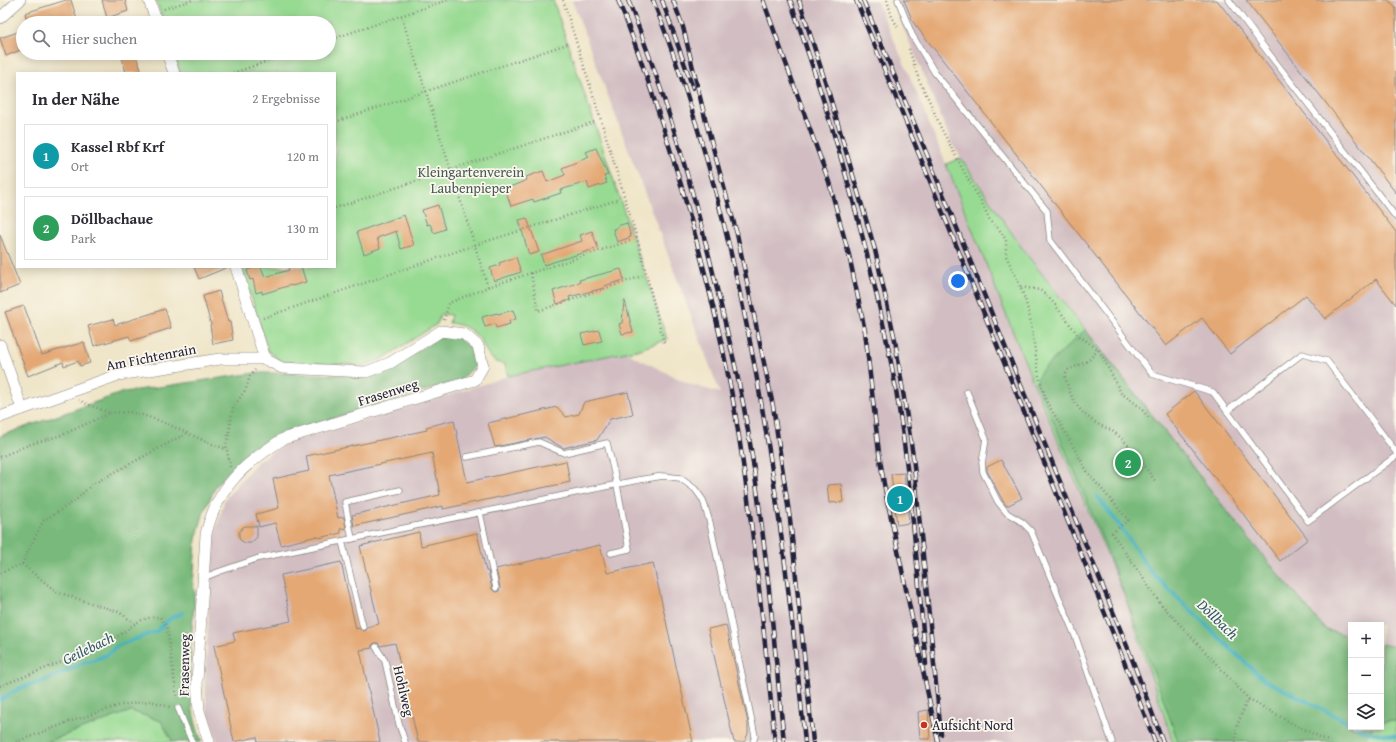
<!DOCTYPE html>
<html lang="de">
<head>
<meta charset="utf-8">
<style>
  :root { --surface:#fff; --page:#f2f2f3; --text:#2b2b33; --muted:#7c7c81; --line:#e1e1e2; --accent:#ea580c }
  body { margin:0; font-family:"Gentium Book Plus",serif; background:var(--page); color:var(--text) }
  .controls { position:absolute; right:12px; bottom:12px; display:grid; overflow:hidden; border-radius:0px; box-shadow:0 2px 10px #0003 }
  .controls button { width:36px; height:36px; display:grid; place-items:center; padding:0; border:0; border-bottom:1px solid var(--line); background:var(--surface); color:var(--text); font:20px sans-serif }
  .you { position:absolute; left:958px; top:281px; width:14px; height:14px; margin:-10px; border:3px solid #fff; border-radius:50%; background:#1a73e8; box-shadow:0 0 0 6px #1a73e833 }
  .badge { display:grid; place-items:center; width:26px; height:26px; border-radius:50%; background:var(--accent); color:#fff; font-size:13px; font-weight:700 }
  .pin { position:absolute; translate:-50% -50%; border:2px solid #fff; box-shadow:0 1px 4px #0006 }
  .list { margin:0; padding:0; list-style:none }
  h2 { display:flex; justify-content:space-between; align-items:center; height:52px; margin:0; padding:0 16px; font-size:17px }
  h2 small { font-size:13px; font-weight:400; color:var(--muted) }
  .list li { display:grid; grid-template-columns:26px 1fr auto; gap:12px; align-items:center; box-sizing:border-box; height:64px; margin:0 8px 8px; padding:0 8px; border:1px solid var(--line); border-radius:0px }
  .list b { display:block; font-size:15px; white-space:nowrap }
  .list p { margin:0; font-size:13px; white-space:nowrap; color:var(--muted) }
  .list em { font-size:13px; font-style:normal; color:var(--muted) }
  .icon { flex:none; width:22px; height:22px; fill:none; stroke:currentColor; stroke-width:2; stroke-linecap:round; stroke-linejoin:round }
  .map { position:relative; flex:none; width:1396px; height:742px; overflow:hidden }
  .search { position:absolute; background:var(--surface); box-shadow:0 2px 10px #0003; left:16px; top:16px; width:320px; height:44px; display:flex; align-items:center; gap:10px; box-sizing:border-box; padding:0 14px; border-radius:22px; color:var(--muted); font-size:15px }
  .panel { position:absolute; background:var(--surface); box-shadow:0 2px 10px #0003; left:16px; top:72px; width:320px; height:196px; border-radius:0px }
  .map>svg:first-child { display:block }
  .industrial { fill:#d2bec2 }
  .green { fill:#97da92; stroke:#5c7e66 }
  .forest { fill:#79ba7c; stroke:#4e6e5c }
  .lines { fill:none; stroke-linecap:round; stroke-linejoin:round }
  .stream { stroke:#42b1be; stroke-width:4 }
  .building { fill:#e4a875 }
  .service-casing { stroke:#888482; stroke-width:7 }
  .minor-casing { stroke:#888482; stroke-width:12 }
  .path { stroke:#888482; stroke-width:2.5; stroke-dasharray:1 3; stroke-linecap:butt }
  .service { stroke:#fff; stroke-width:5.5 }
  .minor { stroke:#fff; stroke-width:11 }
  .rail-casing { stroke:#22223b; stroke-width:4.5 }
  .rail { stroke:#fbf7ec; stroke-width:3; stroke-dasharray:9; stroke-linecap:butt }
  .poi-dot { fill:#c8321e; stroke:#fbf7ec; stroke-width:1.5 }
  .labels { text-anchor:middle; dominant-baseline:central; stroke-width:3.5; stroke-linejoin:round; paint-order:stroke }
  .park-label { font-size:14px; fill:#455955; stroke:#fbf7ec }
  .street-label { font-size:14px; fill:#22223b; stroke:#fbf7ec }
  .poi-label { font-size:14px; fill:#22223b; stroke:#fbf7ec; text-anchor:start }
  .water-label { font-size:15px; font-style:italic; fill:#2f5b6f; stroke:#fbf7ec }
</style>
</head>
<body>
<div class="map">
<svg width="1396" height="742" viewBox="0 0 1396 742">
  <rect width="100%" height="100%" fill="#fbf7ec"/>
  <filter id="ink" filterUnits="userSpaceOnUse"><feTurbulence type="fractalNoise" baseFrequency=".025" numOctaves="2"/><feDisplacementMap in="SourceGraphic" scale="8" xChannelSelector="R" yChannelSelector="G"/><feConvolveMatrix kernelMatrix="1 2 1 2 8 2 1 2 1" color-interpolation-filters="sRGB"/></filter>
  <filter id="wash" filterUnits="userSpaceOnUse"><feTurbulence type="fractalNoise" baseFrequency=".012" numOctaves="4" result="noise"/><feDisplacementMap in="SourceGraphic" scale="16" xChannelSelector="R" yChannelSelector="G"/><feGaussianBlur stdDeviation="0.9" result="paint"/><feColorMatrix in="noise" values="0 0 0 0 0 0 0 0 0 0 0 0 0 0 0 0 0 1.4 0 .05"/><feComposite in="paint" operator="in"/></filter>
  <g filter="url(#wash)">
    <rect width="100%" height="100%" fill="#efe5c8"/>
    <!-- industrial -->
    <g class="industrial">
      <polygon points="572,0 876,0 905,65 946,164 1033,382 1125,597 1173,742 217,742 207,710 205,684 210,588 211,547 225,499 257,462 287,443 462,391 508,376 625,352 689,384 720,393"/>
      <polygon points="891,0 1396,0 1396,649 1381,645 1381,625 1351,625 1351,637 1326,630 1252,543 1024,251 952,144 917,59"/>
    </g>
    <!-- green -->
    <g class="green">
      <path d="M156 0H553L667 339 641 349 508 376 505 364C486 363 487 345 475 334 469 327 458 324 449 323L451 315 441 314 437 324 384 358 365 365 282 362 268 351 242 267H335V73H180L174 53H329V23H164Z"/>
      <polygon points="961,158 1024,251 1252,543 1326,630 1351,637 1351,727 1381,727 1381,645 1396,649 1396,742 1173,742 1125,597 1033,382 946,164"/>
      <polygon points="131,711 161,721 173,742 46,742"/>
    </g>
    <!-- forest -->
    <g class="forest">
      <path d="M1085 330 1252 543 1326 630 1351 636V727H1373L1363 742H1178C1137 621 1088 500 1036 382L1041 371Z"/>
      <path d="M457 337 470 348 475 366 461 380 283 433 256 448 229 471 216 486 204 512 196 539 193 586 195 591C192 641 182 695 202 742H173L161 721 131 711 46 742H0V436L124 392 255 373H284L367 376 385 372 438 338Z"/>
      <polygon points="1381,644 1396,647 1396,721 1381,722"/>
    </g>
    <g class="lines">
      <!-- stream -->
      <g class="stream">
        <polyline points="1097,496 1120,526 1150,571 1215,634 1263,679 1351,724"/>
        <polyline points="0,700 20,688 47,680 81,664 107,655 117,646 157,631 171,618 183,613"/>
        <polyline points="1357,727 1367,732 1396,736"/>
      </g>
    </g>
    <g id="blocks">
      <!-- building -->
      <g class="building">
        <polygon points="66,0 71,0 78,23 28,23 25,13"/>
        <polygon points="102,0 125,0 128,11 107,18"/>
        <polygon points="904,0 1217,0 1396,232 1396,305 1376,279 1325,319 1306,295 1230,354 1202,318 1166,346 913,22"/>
        <polygon points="1246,0 1389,0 1396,9 1396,193"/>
        <polygon points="18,32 23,49 6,56 0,38"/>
        <polygon points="121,53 135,53 142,73 126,73"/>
        <polygon points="596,148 608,175 604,176 607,183 589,189 587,182 560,190 561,193 534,202 533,199 511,206 505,189 527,180 526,177 543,171 547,182 565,175 562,168 589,157 586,152"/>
        <polygon points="438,205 445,229 434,233 430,224 427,225 422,210"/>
        <polygon points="404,215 414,245 401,249 396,231 377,238 380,248 364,254 357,232"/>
        <polygon points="527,218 539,252 529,255 519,220"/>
        <polygon points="627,223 631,237 617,242 613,229 617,228 617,226"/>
        <polygon points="592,231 598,248 544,265 541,255 582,241 580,235"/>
        <polygon points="0,235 20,285 0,293"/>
        <polygon points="516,257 521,272 494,281 490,268 500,265 499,263"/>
        <polygon points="194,267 228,267 199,279"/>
        <polygon points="256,267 261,267 265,277 289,270 288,267 301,267 306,282 292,286 291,285 262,294 262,291 256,293 253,279 250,280 247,270"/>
        <polygon points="621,269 624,280 604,286 604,288 569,297 570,300 557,304 553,291 580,282 579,280"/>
        <polygon points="219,291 228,322 230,322 233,340 213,344 210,325 211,325 203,296"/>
        <polygon points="624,301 625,301 633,332 622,334 619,324 622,323"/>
        <polygon points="24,306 42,355 84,342 90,363 80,366 78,361 64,366 63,362 28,376 5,312"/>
        <polygon points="165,309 171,328 131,341 129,336 94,346 88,326 113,319 115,325"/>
        <polygon points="513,310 516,319 509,321 510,324 496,328 495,324 485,327 482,317 497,313 498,314"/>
        <polygon points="599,330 602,341 584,345 581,334"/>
        <polygon points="1194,391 1308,539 1280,561 1165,414"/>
        <polygon points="628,392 633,414 610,419 597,440 563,448 545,437 495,447 488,423 557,407 566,417 579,414 584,402"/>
        <polygon points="454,420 467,482 566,461 570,482 443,509 443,506 354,526 352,515 440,495 432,453 329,475 338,518 344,517 346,528 340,529 341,533 318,538 317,536 281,545 275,523 259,527 256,514 279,508 273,479 309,471 306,456 427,430 426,427"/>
        <polygon points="1001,460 1022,498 1007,506 1003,501 987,471 987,467"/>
        <polygon points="904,473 909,523 897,525 891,474"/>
        <polygon points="841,484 843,502 829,503 827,485"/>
        <polygon points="246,526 257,526 257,537 251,543 245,543 240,540 239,537 239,532 243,527"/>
        <polygon points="419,532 421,546 477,533 486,571 488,571 492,589 495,592 499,591 500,588 496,569 600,545 607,573 653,563 693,742 418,742 395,643 380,646 378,643 375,643 372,645 372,648 360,650 380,742 258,742 257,737 234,742 214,646 235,641 233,633 291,621 281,575 341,562 356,629 359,628 364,631 366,630 367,627 379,624 360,546"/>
        <polygon points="726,625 748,723 748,734 745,741 742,742 734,742 708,629"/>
        <polygon points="928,710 930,739 920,739 918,712"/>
      </g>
    </g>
  </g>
  <g filter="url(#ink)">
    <use href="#blocks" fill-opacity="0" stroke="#888482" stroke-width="1"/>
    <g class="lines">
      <defs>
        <g id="service">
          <polyline points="898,0 912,35 935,73 1047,211 1050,240 1152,374 1213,392 1227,411 1302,354 1327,361 1396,452"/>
          <polyline points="1229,0 1270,55 1396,217"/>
          <polyline points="967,392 986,439 982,463 983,472 998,502 1007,513 1022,522 1031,531 1076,638 1112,742"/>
          <polyline points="1227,411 1308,521 1396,456"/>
          <polyline points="467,457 539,442 564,453 607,443 617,485 629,549 611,553"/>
          <polyline points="480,513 496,588"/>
          <polyline points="352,539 345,502 400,490"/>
          <polyline points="342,541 363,627"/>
          <polyline points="203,578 218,572 259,558 638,480 663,476 680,478 695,489 703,500 710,523 755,736 753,742"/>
          <polyline points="376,647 385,661 399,724 405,742"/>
          <polyline points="178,708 192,742"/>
        </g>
        <g id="minor">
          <polyline points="149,0 157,23"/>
          <polyline points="0,18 20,0"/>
          <polyline points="167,53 174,73"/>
          <polyline points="0,345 22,409"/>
          <polyline points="0,417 118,375 220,359 265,359"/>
          <path d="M209 742 199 711 197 682 206 534C217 487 244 464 283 439L475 380 483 366 478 346 464 334 441 331 390 363 366 372 282 368 265 359 236 267"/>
        </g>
      </defs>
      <!-- service casing -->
      <use href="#service" class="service-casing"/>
      <!-- minor casing -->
      <use href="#minor" class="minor-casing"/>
      <!-- path -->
      <g class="path">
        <polyline points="563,0 600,117 637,238 664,343"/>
        <polyline points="887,0 892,17 899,29"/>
        <polyline points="164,9 192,0"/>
        <polyline points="401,15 426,92 488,287"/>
        <polyline points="329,40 448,0"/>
        <polyline points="909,49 919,80 929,100 941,128 970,183 982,203 990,221 999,229 1006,240 1006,256 1017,279 1025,299 1030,318 1039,376 1046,401 1062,427 1088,473 1128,520 1112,533 1160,603 1243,693 1249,699 1297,726 1330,742"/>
        <polyline points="233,73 291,53"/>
        <polyline points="335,122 567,44"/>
        <polyline points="335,208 594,122"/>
        <polyline points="531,273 538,311 642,276"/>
        <polyline points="1021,287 1040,290 1052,301 1078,335 1099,350 1121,393 1140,407 1149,418"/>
        <polyline points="263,318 475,245 617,200"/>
        <polyline points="444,320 449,303 488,287 632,240"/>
        <path d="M1098 350 1088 361 1068 370 1065 376C1070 397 1077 411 1096 423 1102 427 1109 428 1115 433 1132 446 1143 465 1156 482"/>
        <path d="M110 413C117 413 127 411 134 413 166 420 195 439 226 449"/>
        <polyline points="0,457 31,444 62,435 110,413 87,404 79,400"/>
        <polyline points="230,467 227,450 226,449 233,408 246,389 250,376 255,370"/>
        <polyline points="22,564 43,521 75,501 91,485 187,433"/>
        <polyline points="0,573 22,564 57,592 119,612 134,623"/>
        <path d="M0 686C37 671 76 658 111 640 131 630 135 617 160 617L167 628 177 699"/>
        <polyline points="16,742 69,722 120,705 151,701 170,707"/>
        <polyline points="1236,742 1236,729 1246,703 1249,699"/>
      </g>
      <!-- service -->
      <use href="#service" class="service"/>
      <!-- minor -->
      <use href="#minor" class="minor"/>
      <defs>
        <g id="rail">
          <path d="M618 0C643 61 663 125 682 188 703 262 722 337 735 412 753 521 764 632 775 742"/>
          <path d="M628 0C665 92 693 188 716 285 726 326 736 367 744 408 764 518 773 631 784 742"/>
          <path d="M653 0C746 236 780 491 805 742"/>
          <polyline points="662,0 693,88"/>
          <polyline points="673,0 683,27 707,126 737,234 773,406 790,519 813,742"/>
          <polyline points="763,0 829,182 849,255 865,331 879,453 884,484 938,742"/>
          <path d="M790 0C829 111 863 226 887 342 909 447 916 557 926 664"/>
          <polyline points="799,0 827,87 875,250 895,340 913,456 941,734"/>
          <polyline points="856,0 1003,360 1120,651 1155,742"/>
          <polyline points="863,0 917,130 1129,651 1163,742"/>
        </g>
      </defs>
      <!-- rail casing -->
      <use href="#rail" class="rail-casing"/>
      <!-- rail -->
      <use href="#rail" class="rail"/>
    </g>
  </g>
  <!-- markers -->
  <circle class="poi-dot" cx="924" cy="725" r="4"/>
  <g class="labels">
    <!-- park labels -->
    <g class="park-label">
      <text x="471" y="172">Kleingartenverein<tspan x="471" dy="16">Laubenpieper</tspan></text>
    </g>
    <!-- street labels -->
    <g class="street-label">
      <text transform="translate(151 357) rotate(-11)">Am Fichtenrain</text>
      <text transform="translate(388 392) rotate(-17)">Frasenweg</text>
      <text transform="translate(184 665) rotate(-89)">Frasenweg</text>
      <text transform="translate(404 691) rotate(77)">Hohlweg</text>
    </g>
    <!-- poi labels -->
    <g class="poi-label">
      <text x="932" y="725">Aufsicht Nord</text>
    </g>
    <!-- water labels -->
    <g class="water-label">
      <text transform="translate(1218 619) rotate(44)">Döllbach</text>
      <text transform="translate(88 648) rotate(-26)">Geilebach</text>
    </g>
  </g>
</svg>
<div class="controls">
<button>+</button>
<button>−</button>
<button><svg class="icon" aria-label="layers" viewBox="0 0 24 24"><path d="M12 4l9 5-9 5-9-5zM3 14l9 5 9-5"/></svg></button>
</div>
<div class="you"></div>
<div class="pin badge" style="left:900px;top:499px;background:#0f9aa8">1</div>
<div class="pin badge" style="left:1128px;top:463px;background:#2e9e5b">2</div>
<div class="search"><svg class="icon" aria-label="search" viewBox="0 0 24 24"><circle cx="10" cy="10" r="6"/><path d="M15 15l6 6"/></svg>Hier suchen</div>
<section class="panel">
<h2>In der Nähe<small>2 Ergebnisse</small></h2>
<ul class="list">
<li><span class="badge" style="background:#0f9aa8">1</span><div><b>Kassel Rbf Krf</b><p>Ort</p></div><em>120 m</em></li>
<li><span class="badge" style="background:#2e9e5b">2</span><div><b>Döllbachaue</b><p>Park</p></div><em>130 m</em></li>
</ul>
</section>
</div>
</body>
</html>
